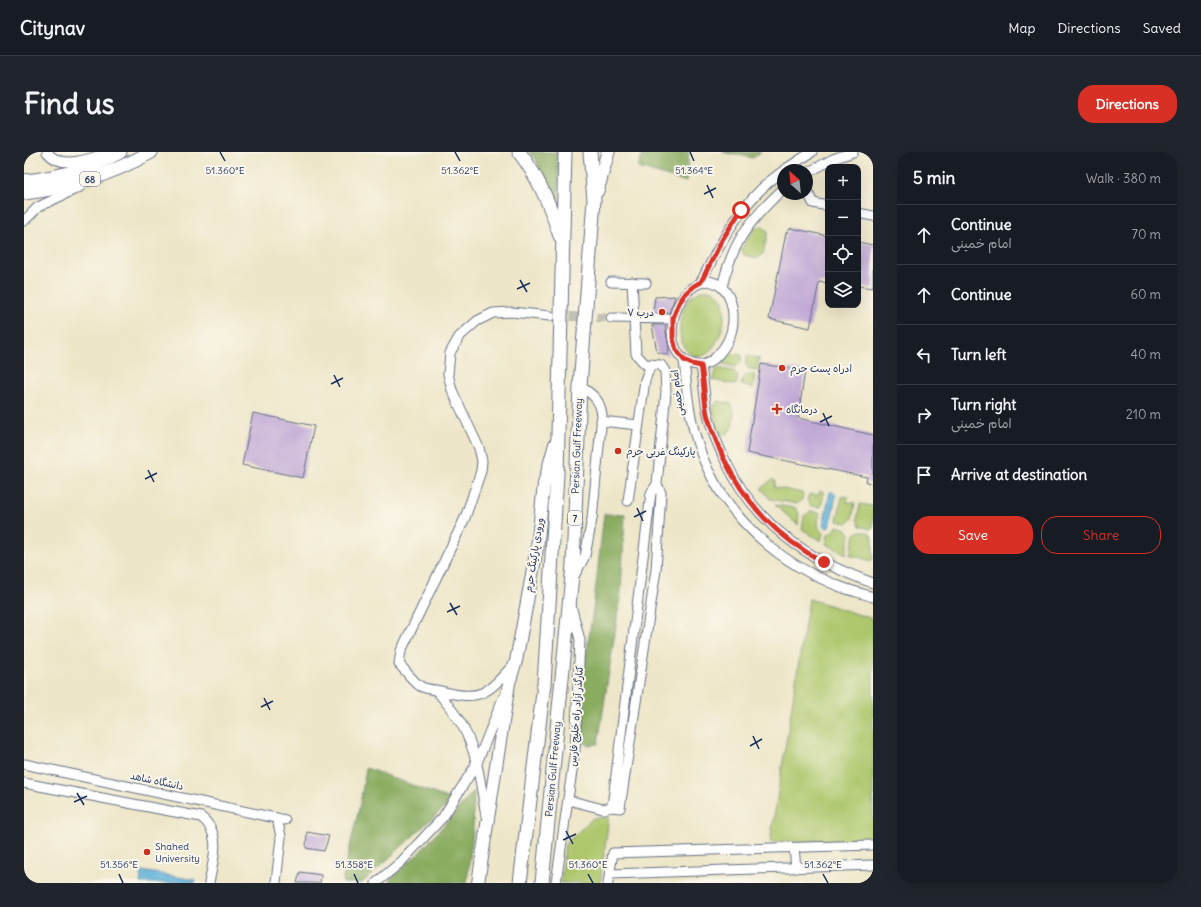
<!DOCTYPE html>
<html lang="en">
<head>
<meta charset="utf-8">
<style>
  :root { --surface:#171b24; --page:#20242c; --text:#f1f3f6; --muted:#9ea1a6; --line:#363941; --accent:#d93025 }
  body { margin:0; font-family:Delius,"Playpen Sans Arabic",sans-serif; background:var(--page); color:var(--text) }
  .controls { position:absolute; right:12px; top:12px; display:grid; overflow:hidden; border-radius:8px; box-shadow:0 4px 16px #0002 }
  .controls button { width:36px; height:36px; display:grid; place-items:center; padding:0; border:0; border-bottom:1px solid var(--line); background:var(--surface); color:var(--text); font:20px sans-serif }
  .compass { position:absolute; left:753px; top:12px; width:36px; height:36px; border-radius:50%; background:var(--surface); box-shadow:0 4px 16px #0002; rotate:333deg }
  .stop { position:absolute; width:12px; height:12px; margin:-9px; border:3px solid #d93025; border-radius:50%; background:#fff }
  .stop.end { background:#d93025; border-color:#fff; box-shadow:0 1px 4px #0008 }
  .list { margin:0; padding:0; list-style:none }
  h2 { display:flex; justify-content:space-between; align-items:center; height:52px; margin:0; padding:0 16px; font-size:17px }
  h2 small { font-size:13px; font-weight:400; color:var(--muted) }
  .list li { display:grid; grid-template-columns:26px 1fr auto; gap:12px; align-items:center; box-sizing:border-box; height:60px; padding:0 16px; border-top:1px solid var(--line) }
  .list b { display:block; font-size:15px; white-space:nowrap }
  .list p { margin:0; font-size:13px; white-space:nowrap; color:var(--muted) }
  .list em { font-size:13px; font-style:normal; color:var(--muted) }
  .actions { display:flex; gap:8px; padding:12px 16px }
  .actions a { flex:1; padding:9px 0; border:1px solid var(--accent); border-radius:16px; text-align:center; font-size:14px; color:var(--accent) }
  .actions .main { background:var(--accent); color:#fff }
  .icon { flex:none; width:22px; height:22px; fill:none; stroke:currentColor; stroke-width:2; stroke-linecap:round; stroke-linejoin:round }
  .map { position:relative; flex:none; width:849px; height:731px; overflow:hidden; border-radius:16px }
  header { display:flex; align-items:center; gap:24px; box-sizing:border-box; height:56px; padding:0 20px; background:var(--surface); border-bottom:1px solid var(--line) }
  header strong { font-size:19px }
  nav { display:flex; gap:22px; margin-inline-start:auto; font-size:14px }
  .intro { display:flex; align-items:center; justify-content:space-between; box-sizing:border-box; height:96px; padding:0 24px }
  h1 { margin:0; font-size:28px }
  .button { padding:10px 18px; border-radius:16px; background:var(--accent); color:#fff; font-size:14px; font-weight:700 }
  main { display:flex; gap:24px; padding:0 24px }
  aside { flex:1; background:var(--surface); border-radius:16px; box-shadow:0 4px 16px #0002 }
  .map>svg:first-child { display:block }
  .green { fill:#aec76d; stroke:#647b66 }
  .forest { fill:#8aac60; stroke:#526e5f }
  .water { fill:#5bafd7; stroke:#3b6f9a }
  .building { fill:#c0a8d5 }
  .lines { fill:none; stroke-linecap:round; stroke-linejoin:round }
  .minor-tunnel { stroke:#c3c1b3; stroke-width:9; stroke-dasharray:9 4.5; stroke-linecap:butt }
  .minor-casing { stroke:#646f83; stroke-width:11 }
  .major-casing { stroke:#646f83; stroke-width:14 }
  .highway-casing { stroke:#646f83; stroke-width:15 }
  .minor { stroke:#fff; stroke-width:9 }
  .major { stroke:#fff; stroke-width:12 }
  .highway { stroke:#fff; stroke-width:13 }
  .route { stroke:#d93025; stroke-width:5 }
  .ticks { fill:none; stroke:#1b2f5e; stroke-width:1.5 }
  .poi-dot { fill:#c8321e; stroke:#fbf7ec; stroke-width:1.5 }
  .labels { text-anchor:middle; dominant-baseline:central; stroke-width:4; stroke-linejoin:round; paint-order:stroke }
  .shield { fill:#fbf7ec; stroke:#5e6b89; stroke-width:1 }
  .shield-label { font-size:9px; font-weight:bold; fill:#1b2f5e }
  .poi-label { font-size:10px; fill:#1b2f5e; stroke:#fbf7ec; text-anchor:start }
  .street-label { font-size:10px; fill:#1b2f5e; stroke:#fbf7ec }
  .ticks-label { font-size:10px; text-anchor:middle; fill:#1b2f5e; stroke:#fbf7ec; stroke-width:4; stroke-linejoin:round; paint-order:stroke }
</style>
</head>
<body>
<header>
<strong>Citynav</strong>
<nav><a>Map</a><a>Directions</a><a>Saved</a></nav>
</header>
<div class="intro"><h1>Find us</h1><a class="button">Directions</a></div>
<main>
<div class="map">
<svg width="849" height="731" viewBox="0 0 849 731">
  <rect width="100%" height="100%" fill="#fbf7ec"/>
  <filter id="ink" filterUnits="userSpaceOnUse"><feTurbulence type="fractalNoise" baseFrequency=".025" numOctaves="2"/><feDisplacementMap in="SourceGraphic" scale="8" xChannelSelector="R" yChannelSelector="G"/><feConvolveMatrix kernelMatrix="1 2 1 2 8 2 1 2 1" color-interpolation-filters="sRGB"/></filter>
  <filter id="wash" filterUnits="userSpaceOnUse"><feTurbulence type="fractalNoise" baseFrequency=".012" numOctaves="4" result="noise"/><feDisplacementMap in="SourceGraphic" scale="16" xChannelSelector="R" yChannelSelector="G"/><feGaussianBlur stdDeviation="0.9" result="paint"/><feColorMatrix in="noise" values="0 0 0 0 0 0 0 0 0 0 0 0 0 0 0 0 0 1.4 0 .05"/><feComposite in="paint" operator="in"/></filter>
  <g filter="url(#wash)">
    <rect width="100%" height="100%" fill="#ede6c8"/>
    <!-- green -->
    <g class="green">
      <polygon points="732,75 739,75 744,79 739,102 734,106 720,103 717,97"/>
      <path d="M679 138C722 134 691 226 664 200 651 188 655 158 666 146 670 142 674 140 679 138Z"/>
      <polygon points="703,200 718,203 717,210 711,215 696,211"/>
      <polygon points="723,204 735,206 733,218 725,217 721,212"/>
      <polygon points="693,216 710,219 714,225 712,233 689,228"/>
      <polygon points="723,222 731,223 729,236 717,233 719,226"/>
      <path d="M694 249 707 252C712 259 710 276 703 282H697L692 277 688 255Z"/>
      <polygon points="749,327 751,329 750,335 779,341 778,348 773,352 746,347 737,336"/>
      <polygon points="796,339 800,340 797,355 787,354 783,348 785,342 794,343"/>
      <polygon points="818,344 824,345 823,350 831,351 828,367 823,371 813,369"/>
      <polygon points="836,352 849,354 849,375 846,377 836,374 833,367"/>
      <polygon points="751,353 772,356 775,362 774,373"/>
      <path d="M787 359 796 361C794 369 792 375 799 381L797 389 778 377 780 364Z"/>
      <polygon points="813,374 823,377 826,382 822,402 802,392 804,382 810,380"/>
      <polygon points="836,379 845,381 849,386 849,407 847,409 826,403 831,382"/>
      <polygon points="785,447 849,467 849,688 746,690"/>
      <polygon points="585,665 576,731 537,731 541,692 569,666"/>
    </g>
    <!-- forest -->
    <g class="forest">
      <polygon points="505,0 534,0 535,64 512,8"/>
      <polygon points="619,0 665,0 662,30 614,16"/>
      <polygon points="699,0 737,0 729,6"/>
      <polygon points="580,362 601,363 597,440 574,592 563,593 555,586 555,549 569,458"/>
      <polygon points="342,616 428,648 338,731 319,731 319,724 336,652"/>
      <polygon points="450,639 449,679 443,731 366,731 366,727 396,700"/>
    </g>
    <!-- water -->
    <g class="water">
      <polygon points="806,340 809,340 812,343 806,374 803,376 799,373"/>
      <polygon points="118,719 172,728 171,731 116,731"/>
    </g>
    <g id="blocks">
      <!-- building -->
      <g class="building">
        <polygon points="767,76 804,84 804,131 795,130 786,176 745,167 762,81"/>
        <polygon points="834,90 849,93 849,136 834,134"/>
        <polygon points="651,144 645,161 629,161 631,145"/>
        <polygon points="628,173 642,173 641,176 645,196 644,203 633,200"/>
        <polygon points="737,212 781,219 774,266 849,283 849,332 842,330 843,325 723,301"/>
        <polygon points="229,261 290,274 279,326 218,313"/>
        <polygon points="283,680 305,684 300,699 282,696"/>
        <polygon points="276,720 297,723 296,731 273,731"/>
      </g>
    </g>
  </g>
  <g filter="url(#ink)">
    <use href="#blocks" fill-opacity="0" stroke="#646f83" stroke-width="1"/>
    <g class="lines">
      <!-- minor-tunnel -->
      <polyline class="minor-tunnel" points="532,164 587,166"/>
      <defs>
        <g id="minor">
          <path d="M23 0C38 19 65 6 84 1"/>
          <polyline points="760,18 788,0"/>
          <polyline points="783,21 809,7 829,0"/>
          <polyline points="783,39 789,51 804,54"/>
          <polyline points="834,61 849,64"/>
          <polyline points="0,69 14,55 56,35"/>
          <path d="M685 129C704 133 710 152 709 170 708 183 701 196 692 205 687 210 680 214 673 213 632 207 646 132 685 129Z"/>
          <polyline points="587,130 622,131"/>
          <polyline points="608,130 612,202 621,212 637,213 641,219 642,240 633,332 637,341 632,418 596,656 588,655 627,341 633,332"/>
          <path d="M677 130C699 86 718 48 759 19"/>
          <path d="M698 135C709 89 725 69 759 37"/>
          <polyline points="587,166 649,167"/>
          <path d="M660 208C662 227 663 246 667 265 682 346 741 406 817 435 827 439 838 441 849 445"/>
          <path d="M677 214C680 230 680 246 684 262 687 278 694 293 701 308 731 372 783 408 849 431"/>
          <polyline points="577,269 614,273"/>
          <polyline points="604,349 621,228 627,212"/>
          <path d="M550 424 561 404 568 367 578 263C576 247 569 243 556 234"/>
          <path d="M490 512C464 541 457 550 417 539 411 538 401 537 396 534 389 529 381 518 375 512L377 499 441 366 457 319 458 309 455 296 428 238 424 222 426 201 435 185 453 169 469 161 487 160 526 164"/>
          <path d="M412 538C422 550 432 562 439 575 454 603 457 634 462 664"/>
          <polyline points="0,612 261,668"/>
          <path d="M0 631 177 665C199 682 189 708 185 731"/>
          <polyline points="544,648 579,657 588,655"/>
          <polyline points="770,696 772,716"/>
          <polyline points="587,722 849,713"/>
          <polyline points="252,731 257,685 253,666"/>
          <polyline points="352,731 377,710 419,665 453,611 479,546"/>
          <polyline points="532,731 551,598 556,488 547,453"/>
          <polyline points="584,731 589,701 849,693"/>
        </g>
        <polyline id="major" points="454,731 485,531 492,509 513,396 520,332 531,292"/>
        <g id="highway">
          <path d="M495 0C515 26 526 53 536 84"/>
          <path d="M0 29C35 26 65 17 96 0"/>
          <polyline points="573,39 584,0"/>
          <path d="M0 41C45 36 88 22 127 0"/>
          <polyline points="496,731 520,532 533,323 541,0"/>
          <polyline points="518,731 549,413 556,234 570,48 566,0"/>
        </g>
      </defs>
      <!-- minor casing -->
      <use href="#minor" class="minor-casing"/>
      <!-- major casing -->
      <use href="#major" class="major-casing"/>
      <!-- highway casing -->
      <use href="#highway" class="highway-casing"/>
      <!-- minor -->
      <use href="#minor" class="minor"/>
      <!-- major -->
      <use href="#major" class="major"/>
      <!-- highway -->
      <use href="#highway" class="highway"/>
    </g>
  </g>
  <g class="lines" filter="url(#ink)">
    <!-- route -->
    <path class="route" d="M717 58 698 88 677 130 670 134 662 141 655 151 649 166V186L652 198 660 208 668 212 677 214C680 230 680 246 683 262 687 277 693 291 699 305 722 352 753 386 800 410"/>
  </g>
  <!-- ticks -->
  <path class="ticks" d="M196 0 201 9M431 0 436 9M666 0 670 9M683 33 689 46M680 42 692 36M496 128 503 140M493 137 506 131M310 223 316 235M307 232 319 226M799 261 805 274M796 270 808 264M124 318 130 330M121 327 133 321M613 356 619 369M610 365 622 359M426 451 433 463M423 460 436 454M240 546 246 558M237 555 249 549M729 584 735 597M726 594 738 587M53 641 60 653M50 650 63 644M542 679 549 692M539 688 552 682M95 722 99 731M330 722 334 731M564 722 569 731M799 722 804 731"/>
  <!-- markers -->
  <g class="poi-dot">
    <circle cx="638" cy="160" r="4"/>
    <circle cx="758" cy="216" r="4"/>
    <path d="M751 251h4v4h4v4h-4v4h-4v-4h-4v-4h4z"/>
    <circle cx="594" cy="299" r="4"/>
    <circle cx="123" cy="700" r="4"/>
  </g>
  <g class="labels">
    <!-- shield labels -->
    <g class="shield">
      <rect x="56" y="20" width="20" height="14" rx="3"/>
      <rect x="544" y="359" width="14" height="14" rx="3"/>
    </g>
    <g class="shield-label">
      <text x="66" y="27">68</text>
      <text x="551" y="366">7</text>
    </g>
    <!-- poi labels -->
    <g class="poi-label">
      <text x="630" y="160" text-anchor="end">درب ۷</text>
      <text x="766" y="216">ادراه پست حرم</text>
      <text x="762" y="257">درمانگاه</text>
      <text x="602" y="299">پارکینگ غربی حرم</text>
      <text x="131" y="694">Shahed<tspan x="131" dy="12">University</tspan></text>
    </g>
    <!-- street labels -->
    <g class="street-label">
      <text transform="translate(653 241) rotate(-97)">امام خمینی</text>
      <text transform="translate(553 294) rotate(-88)">Persian Gulf Freeway</text>
      <text transform="translate(510 403) rotate(-81)">ورودی پارکینگ حرم</text>
      <text transform="translate(552 564) rotate(-86)">کنارگذر آزاد راه خلیج فارس</text>
      <text transform="translate(529 617) rotate(-85)">Persian Gulf Freeway</text>
      <text transform="translate(133 629) rotate(12)">دانشگاه شاهد</text>
    </g>
  </g>
  <g class="ticks-label">
    <text x="201" y="22">51.360°E</text>
    <text x="436" y="22">51.362°E</text>
    <text x="670" y="22">51.364°E</text>
    <text x="95" y="716">51.356°E</text>
    <text x="330" y="716">51.358°E</text>
    <text x="564" y="716">51.360°E</text>
    <text x="799" y="716">51.362°E</text>
  </g>
</svg>
<div class="controls">
<button>+</button>
<button>−</button>
<button><svg class="icon" aria-label="locate" viewBox="0 0 24 24"><circle cx="12" cy="12" r="6"/><path d="M12 2v4M12 18v4M2 12h4M18 12h4"/></svg></button>
<button><svg class="icon" aria-label="layers" viewBox="0 0 24 24"><path d="M12 4l9 5-9 5-9-5zM3 14l9 5 9-5"/></svg></button>
</div>
<svg class="compass" viewBox="-18 -18 36 36"><path d="M0-13l5 13h-10z" fill="#e53935"/><path d="M0 13l5-13h-10z" fill="#9ea1a6"/></svg>
<div class="stop" style="left:717px;top:58px"></div>
<div class="stop end" style="left:800px;top:410px"></div>
</div>
<aside>
<h2>5 min<small>Walk · 380 m</small></h2>
<ul class="list">
<li><svg class="icon" aria-label="ahead" viewBox="0 0 24 24"><path d="M12 20V5M6 11l6-6 6 6"/></svg><div><b>Continue</b><p>امام خمینی</p></div><em>70 m</em></li>
<li><svg class="icon" aria-label="ahead" viewBox="0 0 24 24"><path d="M12 20V5M6 11l6-6 6 6"/></svg><div><b>Continue</b></div><em>60 m</em></li>
<li><svg class="icon" aria-label="left" viewBox="0 0 24 24"><path d="M17 20v-9H6M10 6l-5 5 5 5"/></svg><div><b>Turn left</b></div><em>40 m</em></li>
<li><svg class="icon" aria-label="right" viewBox="0 0 24 24"><path d="M7 20v-9h11M14 6l5 5-5 5"/></svg><div><b>Turn right</b><p>امام خمینی</p></div><em>210 m</em></li>
<li><svg class="icon" aria-label="arrive" viewBox="0 0 24 24"><path d="M6 21V4h12l-3 4 3 4H6"/></svg><div><b>Arrive at destination</b></div></li>
</ul>
<div class="actions"><a class="main">Save</a><a>Share</a></div>
</aside>
</main>
</body>
</html>
